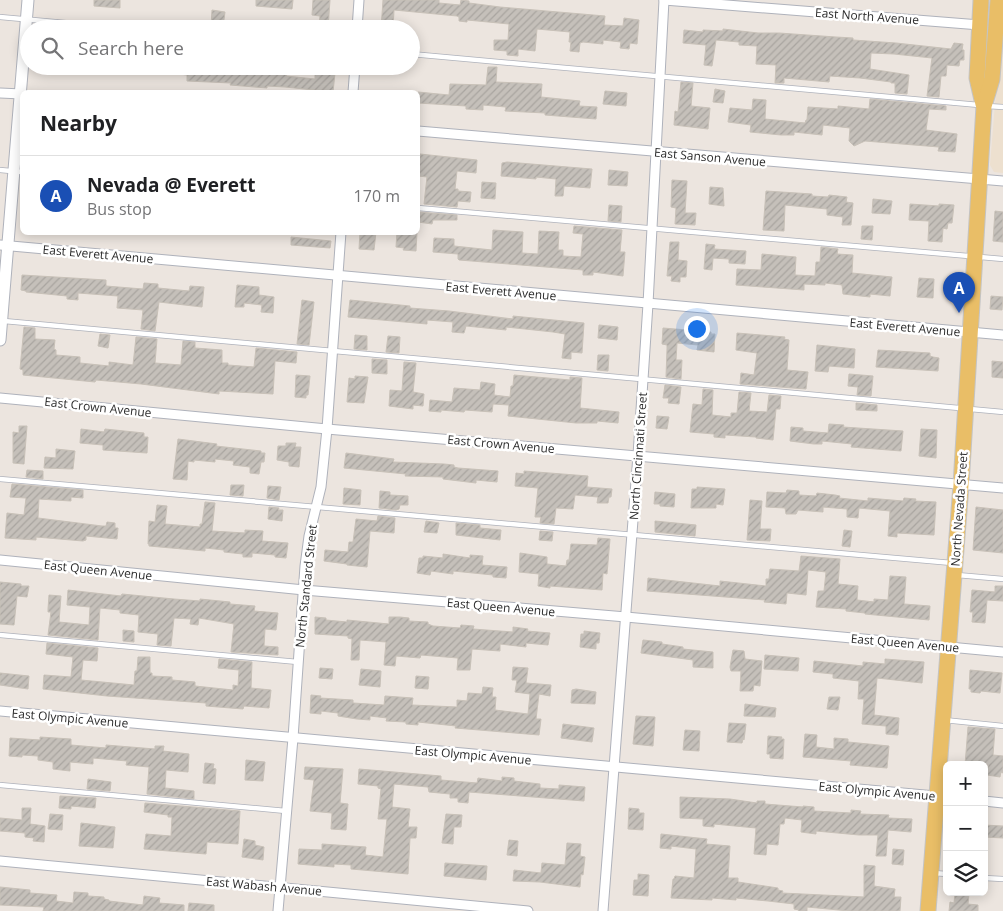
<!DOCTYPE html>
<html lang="en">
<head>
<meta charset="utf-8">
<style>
  :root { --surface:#fff; --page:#f6f6f6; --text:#202124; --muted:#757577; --line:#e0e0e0; --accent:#ea580c }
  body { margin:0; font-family:"Open Sans",sans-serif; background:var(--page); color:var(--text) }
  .controls { position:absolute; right:15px; bottom:15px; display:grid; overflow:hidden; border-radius:8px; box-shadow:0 2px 12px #0003 }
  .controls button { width:45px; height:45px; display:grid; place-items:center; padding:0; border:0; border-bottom:1px solid var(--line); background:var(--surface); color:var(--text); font:25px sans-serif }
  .you { position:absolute; left:696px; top:328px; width:18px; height:18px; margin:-12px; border:4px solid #fff; border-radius:50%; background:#1a73e8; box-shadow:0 0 0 8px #1a73e833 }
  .badge { display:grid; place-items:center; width:32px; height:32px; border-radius:50%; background:var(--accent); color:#fff; font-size:16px; font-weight:700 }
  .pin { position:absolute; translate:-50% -41px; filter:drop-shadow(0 1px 2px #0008) }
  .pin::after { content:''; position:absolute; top:26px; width:18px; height:15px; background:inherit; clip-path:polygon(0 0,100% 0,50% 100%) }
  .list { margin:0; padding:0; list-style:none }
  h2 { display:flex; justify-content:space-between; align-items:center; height:65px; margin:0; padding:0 20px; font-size:21px }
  h2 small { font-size:16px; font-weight:400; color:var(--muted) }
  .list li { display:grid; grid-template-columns:32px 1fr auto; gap:15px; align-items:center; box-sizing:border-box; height:80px; padding:0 20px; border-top:1px solid var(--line) }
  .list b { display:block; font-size:19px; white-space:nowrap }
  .list p { margin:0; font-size:16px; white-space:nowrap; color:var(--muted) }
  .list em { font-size:16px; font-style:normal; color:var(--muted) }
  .icon { flex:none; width:28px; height:28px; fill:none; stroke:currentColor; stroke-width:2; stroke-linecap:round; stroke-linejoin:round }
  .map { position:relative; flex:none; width:1003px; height:911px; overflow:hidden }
  .search { position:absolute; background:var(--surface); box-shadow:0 2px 12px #0003; left:20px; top:20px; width:400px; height:55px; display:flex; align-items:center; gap:12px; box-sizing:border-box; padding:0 18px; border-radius:28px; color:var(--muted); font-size:19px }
  .panel { position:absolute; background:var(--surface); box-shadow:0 2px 12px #0003; left:20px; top:90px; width:400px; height:145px; border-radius:8px }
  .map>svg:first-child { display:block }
  .education { fill:#ede0cf }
  .building { fill:url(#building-hatch); stroke:#c8c1b8 }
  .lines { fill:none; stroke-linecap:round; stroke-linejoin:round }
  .service-casing { stroke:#afb2bb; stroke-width:6 }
  .minor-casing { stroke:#afb2bb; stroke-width:11 }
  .tertiary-casing { stroke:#afb2bb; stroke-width:13 }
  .primary-casing { stroke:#c4c4c4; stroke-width:17 }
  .service { stroke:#fff; stroke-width:4.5 }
  .minor { stroke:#fff; stroke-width:9 }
  .tertiary { stroke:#fff; stroke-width:11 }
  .primary { stroke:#e9be67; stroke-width:15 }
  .labels { text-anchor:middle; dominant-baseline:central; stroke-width:5; stroke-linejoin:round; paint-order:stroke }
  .street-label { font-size:12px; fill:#2c2c2c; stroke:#fff }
</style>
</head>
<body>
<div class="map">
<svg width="1003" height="911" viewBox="0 0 1003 911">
  <defs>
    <pattern id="building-hatch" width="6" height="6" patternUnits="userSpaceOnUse" patternTransform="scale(1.25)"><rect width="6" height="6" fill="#c5c0ba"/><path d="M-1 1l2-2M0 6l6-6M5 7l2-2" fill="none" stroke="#a9a5a0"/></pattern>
  </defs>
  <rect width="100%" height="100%" fill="#ece5df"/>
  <!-- education -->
  <polygon class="education" points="1003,37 1003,173 994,172 990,165 1000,43"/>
  <!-- building -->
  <g class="building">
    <polygon points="94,0 120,0 120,8 94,6"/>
    <polygon points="256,0 293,0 292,9 256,6"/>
    <polygon points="313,0 330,0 328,29 319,29 320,16 312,15"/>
    <polygon points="383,0 439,0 439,3 460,5 461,0 469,1 469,3 500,7 605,16 604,25 623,26 624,18 639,20 637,44 630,43 629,49 620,48 621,42 603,40 603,44 583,42 580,43 579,52 570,51 571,42 569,42 570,32 537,29 535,51 518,49 518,56 507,55 507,51 494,50 494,40 508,40 509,24 467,20 467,22 459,21 459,17 457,16 394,10 393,29 381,29"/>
    <polygon points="212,10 225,12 223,27 211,26"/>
    <polygon points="723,29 758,33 779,33 836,37 853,38 853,40 896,43 951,49 954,43 963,44 962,50 964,50 964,60 960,60 959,66 947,65 946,76 941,76 939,97 927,96 932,58 894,54 871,53 870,69 909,75 907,94 895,93 895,83 891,83 891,82 860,78 830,76 829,82 784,78 784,83 775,83 776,65 756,64 757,46 739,45 739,42 716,40 712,66 704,65 706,45 683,43 684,30 703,32 703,30 723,31"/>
    <polygon points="164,66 242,66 269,69 269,72 287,74 286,76 315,79 315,72 335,73 333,92 285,87 267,86 267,88 230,85 231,83 187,81 187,75 164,72"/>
    <polygon points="488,67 497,67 496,82 542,84 541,97 580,101 579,106 597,107 596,119 545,115 545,113 505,111 506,107 483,105 483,110 466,109 466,106 418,103 418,92 449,95 450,84 486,85"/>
    <polygon points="681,82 693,83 691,106 710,108 708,129 674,125 675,111 678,112"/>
    <polygon points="715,89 725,91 723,103 713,102"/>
    <polygon points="605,91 627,93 626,106 603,104"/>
    <polygon points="753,99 766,100 765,119 805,123 806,120 807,120 808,107 838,109 838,106 869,109 870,99 946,106 946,110 929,109 926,130 957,134 955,152 938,151 939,147 865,141 854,146 849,141 850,128 823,125 822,135 794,132 794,135 781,135 750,132 751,125 728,122 730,108 752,110"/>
    <polygon points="420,154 477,160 476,173 457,171 455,189 458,189 458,191 471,192 470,202 458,201 457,207 424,204 427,177 418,176"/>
    <polygon points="507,162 592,169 590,188 564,186 563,196 555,196 556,179 536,177 536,179 501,176 502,163"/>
    <polygon points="609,170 628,172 627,186 608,185"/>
    <polygon points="672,180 687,181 685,213 696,213 695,225 675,224 676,208 671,207"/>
    <polygon points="482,182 496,183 495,199 481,198"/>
    <polygon points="710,187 723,188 724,206 709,204"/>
    <polygon points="766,191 812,194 812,196 828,197 829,195 847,197 846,202 853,203 851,225 842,225 843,217 827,215 827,209 785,205 784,231 763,230"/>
    <polygon points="873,199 892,201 890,214 872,213"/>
    <polygon points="910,204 939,206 939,204 954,205 952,223 948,223 947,229 943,228 942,242 928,241 929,221 909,220"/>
    <polygon points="609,205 622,206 621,222 608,221"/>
    <polygon points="995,211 1003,212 1003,242 993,241"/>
    <polygon points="418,212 457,215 457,220 433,220 432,224 418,222"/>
    <polygon points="574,226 622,230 620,252 625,252 623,276 593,272 593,275 583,275 583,270 459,260 458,259 458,254 433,252 434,238 454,239 454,246 492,250 493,230 523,232 522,253 538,254 539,231 559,232 558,250 563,250 563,256 581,257 583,234 573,233"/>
    <polygon points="862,226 873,226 872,240 861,239"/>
    <polygon points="360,232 376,232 374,250 359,249"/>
    <polygon points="397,232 417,232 416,251 403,250 404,248 396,247"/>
    <polygon points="291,237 331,241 330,248 291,245"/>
    <polygon points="670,242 679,242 678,260 687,261 686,277 680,277 680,282 671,281 672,276 667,276"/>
    <polygon points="706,244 715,245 714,249 746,251 745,264 729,263 729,259 713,258 712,270 704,269"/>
    <polygon points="821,247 838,249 837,254 853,255 852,273 892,277 890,296 870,294 870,297 843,294 842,285 825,283 825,285 804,284 804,290 736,285 737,269 761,270 762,254 796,257 795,275 815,276 816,262 820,262"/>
    <polygon points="22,275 106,280 106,286 143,289 144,283 158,284 158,288 189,291 190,286 204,287 202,307 159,302 155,331 141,329 143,310 117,308 118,296 78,293 78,300 67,299 67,296 26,292 26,291 21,290"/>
    <polygon points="919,278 934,279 933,298 917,297"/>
    <polygon points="237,285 259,287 259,295 274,297 273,313 261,312 262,305 244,303 244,307 235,307"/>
    <polygon points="991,296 1003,297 1002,310 990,309"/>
    <polygon points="302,300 314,302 309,345 297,344"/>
    <polygon points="350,300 410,306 410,308 449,311 513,319 513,316 584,323 582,353 571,352 571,359 562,358 565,334 553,332 506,327 506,330 466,326 464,333 452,332 453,322 427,320 427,324 348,317"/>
    <polygon points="599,325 618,327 617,340 598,338"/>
    <polygon points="24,327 35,328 35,339 55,340 54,349 56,350 56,355 80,357 80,363 109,366 109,362 133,365 136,337 157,339 155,363 181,365 183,341 195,342 195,348 222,350 222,363 228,363 228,365 254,367 256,348 297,352 296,363 275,361 273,394 219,391 219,394 141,384 96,380 95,382 23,375 23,370 20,369"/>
    <polygon points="663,328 711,332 711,334 715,334 714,352 697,350 698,345 677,343 676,360 682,360 681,379 666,377 667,349 667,345 662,344"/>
    <polygon points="737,333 785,337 784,339 789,340 787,370 808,372 806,389 740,384 741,373 754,375 757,353 736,350"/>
    <polygon points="100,334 110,335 108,348 98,346"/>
    <polygon points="355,335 367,336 367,350 354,349"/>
    <polygon points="388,336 400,337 399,353 386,352"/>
    <polygon points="817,345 855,349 854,368 829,366 828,372 815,371"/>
    <polygon points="878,350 930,353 930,356 933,357 939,358 938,371 876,367"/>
    <polygon points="598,355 609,355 608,371 597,370"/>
    <polygon points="372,359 387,360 387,374 372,373"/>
    <polygon points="992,361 1003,362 1003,378 992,377"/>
    <polygon points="404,362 416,363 413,392 424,394 423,406 413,405 413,409 389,406 390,390 402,391"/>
    <polygon points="849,374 873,376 871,396 857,395 858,387 848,386"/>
    <polygon points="296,375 310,376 308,395 306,395 306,398 295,397"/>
    <polygon points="514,375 570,380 570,377 582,378 580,408 619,412 618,423 597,421 597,423 576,423 508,416 509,405 493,404 492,412 465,410 464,412 441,410 441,412 429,411 430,400 452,402 454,388 480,390 481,382 495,384 494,395 510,397 511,386 513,386"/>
    <polygon points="355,376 368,377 364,403 347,402 349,378 355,379"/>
    <polygon points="665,385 681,387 679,404 668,403 669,398 663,398"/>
    <polygon points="703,389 713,390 712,415 731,417 731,413 737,413 739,392 751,393 749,411 767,412 769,395 781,396 780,409 776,409 773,440 756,438 756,437 725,435 725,438 714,437 714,434 690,432 693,404 702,405"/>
    <polygon points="856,403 877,405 877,411 856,410"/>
    <polygon points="657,416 669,417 667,429 656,428"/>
    <polygon points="829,424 844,425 843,427 903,431 901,451 851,447 852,444 822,441 822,444 814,444 790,441 791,427 803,428 803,431 828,433"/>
    <polygon points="19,426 27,426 24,464 13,463 13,432 19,433"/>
    <polygon points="81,429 104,432 105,429 144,433 144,437 148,437 147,453 103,450 103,445 80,443"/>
    <polygon points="921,429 937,430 936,458 919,456"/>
    <polygon points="178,439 217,444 216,446 261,451 261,453 265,453 264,462 261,462 259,474 250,473 250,467 233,465 234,461 215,459 215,462 194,460 194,462 188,461 187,480 173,479"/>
    <polygon points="286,443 296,443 295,447 301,447 299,467 289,466 289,462 277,460 278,446 286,446"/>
    <polygon points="56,449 75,451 73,469 44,468 45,457 56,458"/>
    <polygon points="346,453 394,459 393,462 444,464 454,465 454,467 458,468 498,471 497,482 476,480 476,483 443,479 443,477 405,476 406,474 344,468"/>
    <polygon points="27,470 43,471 43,479 26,477"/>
    <polygon points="524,471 588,476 587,487 612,489 611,497 609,497 608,503 597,503 598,497 575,495 573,509 556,508 554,524 540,523 541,517 535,517 538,488 515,486 516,473 524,474"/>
    <polygon points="12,484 83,490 83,498 71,497 71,501 39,499 38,518 102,526 106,526 107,522 115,523 115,528 118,528 117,539 86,536 86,540 83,541 36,537 36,540 5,538 7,513 24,515 26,498 10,497"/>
    <polygon points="231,485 244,485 243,496 230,495"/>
    <polygon points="268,486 281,487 279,500 267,498"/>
    <polygon points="697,487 725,489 723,505 716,504 716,508 691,508 692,489 697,489"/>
    <polygon points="344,488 361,490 360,505 343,504"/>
    <polygon points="787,490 799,491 799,495 816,496 817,493 835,495 840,496 839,498 868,501 868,498 903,501 904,498 916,499 915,501 936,502 934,535 897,533 897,537 888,536 890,511 859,508 858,518 847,517 847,509 823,507 823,512 798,510 796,514 786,514 785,508 766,507 767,492 786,493"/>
    <polygon points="380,491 390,492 390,495 408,496 408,505 400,505 399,509 396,510 379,508"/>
    <polygon points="655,492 675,494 674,507 660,506 660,504 654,504"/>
    <polygon points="750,500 762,501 760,529 771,529 770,541 747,540"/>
    <polygon points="205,502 215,503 212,531 245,533 245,530 263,531 262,541 288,543 286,558 275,557 275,555 252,553 252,557 243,557 243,554 224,552 224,550 205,548 205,551 149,546 149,544 148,544 149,521 155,522 157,505 167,506 165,524 200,527 200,524 202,524"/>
    <polygon points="269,507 279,508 278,510 283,510 282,521 268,519"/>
    <polygon points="976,507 1003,510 1003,553 973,550"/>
    <polygon points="378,516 395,518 394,533 370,531 367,567 347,565 347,564 324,561 325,550 348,552 349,542 353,542 356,519 377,521"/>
    <polygon points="426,521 439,523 437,533 424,532"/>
    <polygon points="655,521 696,525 695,536 655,532"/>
    <polygon points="456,523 480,525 480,528 501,530 500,540 456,535"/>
    <polygon points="844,530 852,531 850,547 842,546"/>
    <polygon points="540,531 553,532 552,541 539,540"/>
    <polygon points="598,538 610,539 607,574 603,573 602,590 550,586 550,588 538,586 539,574 519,572 520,553 547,557 547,564 566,566 567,560 569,560 571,544 597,545"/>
    <polygon points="443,554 470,558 470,555 483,556 482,565 507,567 506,578 493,577 493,575 453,571 453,574 431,571 430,575 417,573 419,558 423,558 423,556 443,558"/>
    <polygon points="801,556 840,559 838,584 858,586 857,600 874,602 874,599 888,600 890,576 906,577 904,604 930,606 929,620 865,614 865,613 846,611 846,609 816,607 818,591 824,591 826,572 808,570 806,595 787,593 786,604 764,602 765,600 647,591 648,578 720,586 720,581 766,586 766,579 769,579 770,569 799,571"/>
    <polygon points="0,582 21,584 21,586 29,586 27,597 17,596 14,625 0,624"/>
    <polygon points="995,586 1003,586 1003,601 987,600 985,623 972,622 973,612 970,612 972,590 995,592"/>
    <polygon points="68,590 121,596 122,594 174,599 200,601 200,599 230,602 230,604 255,606 254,611 278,613 276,630 265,629 264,646 278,647 278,655 231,652 234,624 199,618 198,625 190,624 191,619 174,618 171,646 157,645 158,634 138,632 139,615 120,613 120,610 100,608 98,640 48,635 51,612 48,612 48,609 49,595 61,596 59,622 89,625 90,607 67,605"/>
    <polygon points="315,617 326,618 326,620 347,622 347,620 389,624 389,617 400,617 409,618 409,621 428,622 428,624 433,626 460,628 461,625 474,626 473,629 513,632 513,627 528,629 527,631 550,633 548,645 526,643 526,647 500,644 500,651 472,649 470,670 457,670 458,658 421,655 420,658 396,656 395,666 384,665 386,642 360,640 359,660 351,660 352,639 348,638 348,636 315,634"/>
    <polygon points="123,630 134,631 134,642 123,641"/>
    <polygon points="584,631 600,633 599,643 596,643 596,649 580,647 581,634 584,634"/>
    <polygon points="643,640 662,642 662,644 683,647 683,649 713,652 713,668 693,667 693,660 641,653"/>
    <polygon points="47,643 98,648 97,661 83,660 81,680 134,685 135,671 137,671 138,657 150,657 150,673 152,673 152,676 172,677 172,680 195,682 195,686 233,690 233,685 238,686 239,670 218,668 219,659 252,662 251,688 271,690 269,708 244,706 243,709 206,706 206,703 107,696 43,689 44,675 71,677 73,657 46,654"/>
    <polygon points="733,650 744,651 745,659 762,661 760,686 754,685 753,691 740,691 741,671 731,671 730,667"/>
    <polygon points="765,655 799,658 798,671 764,669"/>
    <polygon points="885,659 924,662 922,683 877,678 874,715 899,718 898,735 886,734 886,726 862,724 864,699 858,699 859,681 833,678 833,674 813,672 814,661 863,666 863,662 885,664"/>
    <polygon points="513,667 528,668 526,683 551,685 550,696 539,694 536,719 541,719 539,735 455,728 456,726 418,722 418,725 406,724 406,722 386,721 387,718 370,716 370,720 357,719 338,716 338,713 321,711 321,714 310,713 311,695 321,696 320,698 353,700 353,703 384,705 385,696 413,698 412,705 457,707 457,700 467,701 468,693 482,694 483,687 493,688 492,697 496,697 495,710 528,714 530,694 515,692 517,680 512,680"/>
    <polygon points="320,668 333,669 332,679 319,678"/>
    <polygon points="361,669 381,671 380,687 359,685"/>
    <polygon points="970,670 1002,673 1000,693 981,691 980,693 971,692 971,689 969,689"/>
    <polygon points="0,673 29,676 28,689 0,685"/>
    <polygon points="416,676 429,677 428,689 415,688"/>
    <polygon points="576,689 596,692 595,704 571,703 572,690"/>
    <polygon points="829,697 840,697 838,710 827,709"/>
    <polygon points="745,704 776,708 775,717 744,716"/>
    <polygon points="636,716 655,717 653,746 633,744"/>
    <polygon points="729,723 746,724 744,740 743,739 742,743 727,742"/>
    <polygon points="563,724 594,728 592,742 561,738"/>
    <polygon points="968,727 995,729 993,755 1003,756 1003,773 1001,772 1000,777 987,775 988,765 965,765"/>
    <polygon points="685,730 700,731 699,751 683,750"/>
    <polygon points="805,734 817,735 816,747 834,749 834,738 848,739 848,742 889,746 887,768 850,765 851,761 803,757"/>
    <polygon points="768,736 782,737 781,739 784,739 783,759 770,758 770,754 767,754"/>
    <polygon points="40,737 71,739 71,745 106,748 106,745 155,749 155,746 164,746 163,751 189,754 188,772 166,770 165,788 194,791 194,799 147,794 149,767 126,765 127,761 93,758 93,764 70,762 70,771 53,769 53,762 38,760 38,756 22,755 22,757 9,756 10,738 40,740"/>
    <polygon points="246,760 265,762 263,781 245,780"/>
    <polygon points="205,763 214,764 213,768 216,769 215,784 203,783"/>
    <polygon points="305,767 343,769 340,803 348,804 346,830 331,829 332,813 310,811 314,780 304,779"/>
    <polygon points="359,769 441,776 441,780 477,783 478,778 502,781 502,777 514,778 514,781 540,784 540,788 559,789 559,785 585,787 584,801 469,792 468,803 458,802 458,798 450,798 450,794 429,792 428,787 394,784 392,807 410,809 408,827 417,827 416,838 410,838 408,874 351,869 351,865 334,864 334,867 298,864 299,849 322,850 322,844 366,847 365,855 383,857 387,819 378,819 381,789 378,788 378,786 358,784"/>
    <polygon points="88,779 111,782 110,791 87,789"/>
    <polygon points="60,796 96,798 95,808 71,806 71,809 59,808"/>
    <polygon points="680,797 730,799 757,803 757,801 765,801 765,804 803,807 803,806 814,807 814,811 851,813 851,810 861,811 860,814 889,815 888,818 912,819 911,832 888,830 886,856 876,856 878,835 859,835 816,831 816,834 801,832 802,820 785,818 784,824 780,824 778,845 767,844 766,855 754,854 756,828 714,824 714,827 703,826 703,819 680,818"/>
    <polygon points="145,803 240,811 238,844 207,842 206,854 144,849 146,834 171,836 172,817 168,817 168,815 144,812"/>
    <polygon points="22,808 31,808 30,824 45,826 44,842 33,841 34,838 25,837 25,833 0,831 0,818 22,820"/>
    <polygon points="629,808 639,809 639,813 644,813 643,830 628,829"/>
    <polygon points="50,814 63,815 62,830 48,829"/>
    <polygon points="446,814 462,815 461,827 454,827 453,844 442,843"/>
    <polygon points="81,823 115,827 113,848 79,846"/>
    <polygon points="984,825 1003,826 1003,838 984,837"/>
    <polygon points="661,834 707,839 706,844 730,846 728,878 738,878 738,882 778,888 778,890 783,891 782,893 864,897 864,865 875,866 874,886 895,889 894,897 901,897 900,911 849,911 807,907 807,911 798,911 799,910 794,909 794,904 768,901 736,898 736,900 712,898 712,900 671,898 673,879 674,879 675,876 694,878 696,849 671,846 671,849 660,848"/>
    <polygon points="244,839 255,841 255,845 264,847 263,860 242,857"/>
    <polygon points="509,840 518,841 517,856 507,855"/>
    <polygon points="567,843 581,844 580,856 585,857 583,875 581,874 580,887 540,882 513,881 514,870 541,873 542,863 565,865"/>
    <polygon points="893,849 904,850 903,865 892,864"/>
    <polygon points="445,863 487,866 486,880 444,876"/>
    <polygon points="638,874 649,875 648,896 633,895 634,880 638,880"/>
    <polygon points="0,887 30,890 30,893 57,895 56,901 73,903 74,892 88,893 88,896 104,897 104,899 109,900 109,901 143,905 144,896 160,898 159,903 184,905 184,911 43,911 44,907 0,905"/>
    <polygon points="955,893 969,894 968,904 978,905 978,911 949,911 950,902 954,903"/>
    <polygon points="189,903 214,905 214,911 188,911"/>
  </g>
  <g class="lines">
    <defs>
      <g id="service">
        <polyline points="0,17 132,29"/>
        <polyline points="411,54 979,105"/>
        <polyline points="987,106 1003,107"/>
        <polyline points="0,170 22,172"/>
        <polyline points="418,208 1003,259"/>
        <polyline points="4,321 1003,412"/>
        <polyline points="0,479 952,563"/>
        <polyline points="957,575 1003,579"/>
        <polyline points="0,635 298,662"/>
        <polyline points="944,720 1003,726"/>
        <polyline points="0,785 286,811"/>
        <polyline points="933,873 947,874"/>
        <polyline points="984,878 1003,879"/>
      </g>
      <g id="minor">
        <polyline points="664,0 980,25"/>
        <polyline points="357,29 359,0"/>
        <polyline points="353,92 355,66"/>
        <polyline points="0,93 22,94"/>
        <polyline points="418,131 1003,181"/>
        <polyline points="0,245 1003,335"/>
        <polyline points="0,398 327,429 1003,488"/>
        <polyline points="0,560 304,590 626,617 1003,652"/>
        <polyline points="0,711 947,797"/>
        <polyline points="984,801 1003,803"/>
        <polyline points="0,861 528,911"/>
        <polyline points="278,911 293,738 305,566 309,536 321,487 327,429 341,232"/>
        <polyline points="603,911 638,455 648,304 664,0"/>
      </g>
      <polyline id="tertiary" points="0,340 28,0"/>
      <g id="primary">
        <polyline points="981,0 977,78 983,104"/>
        <polyline points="928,911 961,485 984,106 992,79 998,0"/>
      </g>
    </defs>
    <!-- service casing -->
    <use href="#service" class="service-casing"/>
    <!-- minor casing -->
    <use href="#minor" class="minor-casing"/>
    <!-- tertiary casing -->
    <use href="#tertiary" class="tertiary-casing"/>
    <!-- primary casing -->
    <use href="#primary" class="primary-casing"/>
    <!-- service -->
    <use href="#service" class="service"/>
    <!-- minor -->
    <use href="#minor" class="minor"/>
    <!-- tertiary -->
    <use href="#tertiary" class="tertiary"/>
    <!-- primary -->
    <use href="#primary" class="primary"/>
  </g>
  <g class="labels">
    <!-- street labels -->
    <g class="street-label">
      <text transform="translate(867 16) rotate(4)">East North Avenue</text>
      <text transform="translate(710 157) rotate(5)">East Sanson Avenue</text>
      <text transform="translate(98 254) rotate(5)">East Everett Avenue</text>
      <text transform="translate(501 291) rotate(5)">East Everett Avenue</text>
      <text transform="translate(905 327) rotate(5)">East Everett Avenue</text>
      <text transform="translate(98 407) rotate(6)">East Crown Avenue</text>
      <text transform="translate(501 444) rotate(5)">East Crown Avenue</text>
      <text transform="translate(638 456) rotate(-86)">North Cincinnati Street</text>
      <text transform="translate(959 509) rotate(-86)">North Nevada Street</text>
      <text transform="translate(98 570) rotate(6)">East Queen Avenue</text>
      <text transform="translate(306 586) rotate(-84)">North Standard Street</text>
      <text transform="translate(501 607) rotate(5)">East Queen Avenue</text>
      <text transform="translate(905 643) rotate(5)">East Queen Avenue</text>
      <text transform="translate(70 718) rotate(5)">East Olympic Avenue</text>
      <text transform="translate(473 755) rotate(5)">East Olympic Avenue</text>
      <text transform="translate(877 791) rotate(5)">East Olympic Avenue</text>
      <text transform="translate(264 886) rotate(5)">East Wabash Avenue</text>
    </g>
  </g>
</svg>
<div class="controls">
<button>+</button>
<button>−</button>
<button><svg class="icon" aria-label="layers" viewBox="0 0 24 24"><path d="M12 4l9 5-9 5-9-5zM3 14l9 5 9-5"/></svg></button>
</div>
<div class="you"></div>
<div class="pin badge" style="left:959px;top:313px;background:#1a4fb4">A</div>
<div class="search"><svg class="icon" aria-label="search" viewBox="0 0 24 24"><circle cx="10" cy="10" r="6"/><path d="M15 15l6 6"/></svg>Search here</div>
<section class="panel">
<h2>Nearby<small></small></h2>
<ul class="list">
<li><span class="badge" style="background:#1a4fb4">A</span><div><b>Nevada @ Everett</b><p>Bus stop</p></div><em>170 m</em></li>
</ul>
</section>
</div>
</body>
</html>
